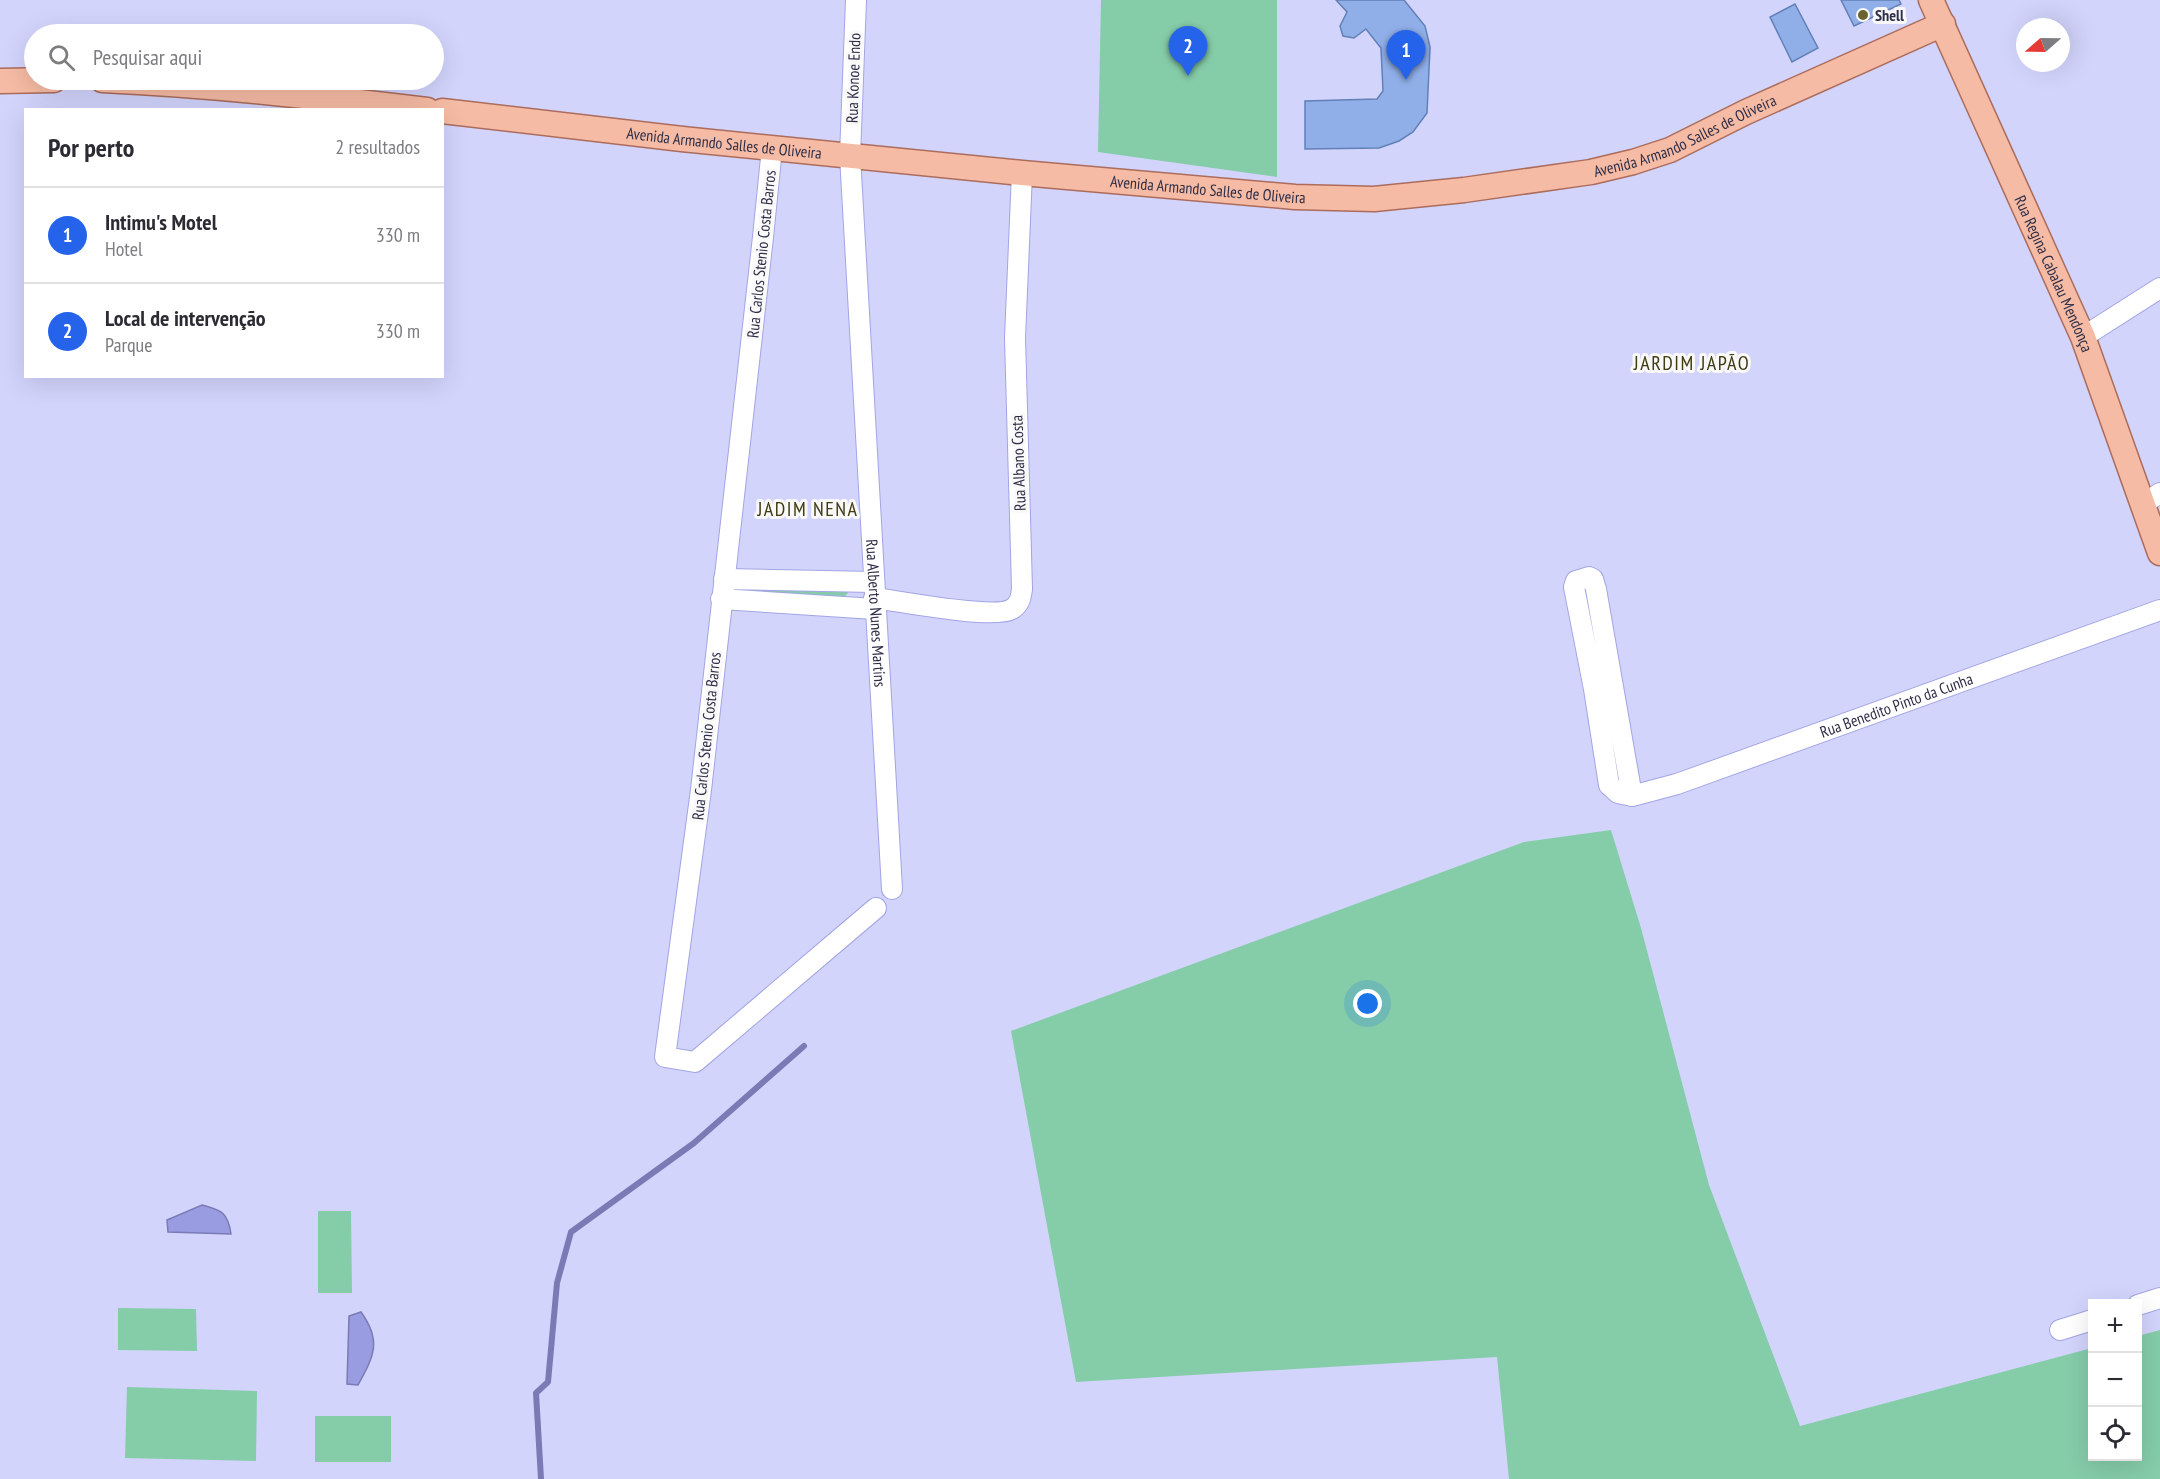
<!DOCTYPE html>
<html lang="pt">
<head>
<meta charset="utf-8">
<style>
  :root { --surface:#fff; --page:#f2f2f3; --text:#2b2b33; --muted:#7c7c81; --line:#e1e1e2; --accent:#2563eb }
  body { margin:0; font-family:"PT Sans Narrow",sans-serif; background:var(--page); color:var(--text) }
  .controls { position:absolute; right:18px; bottom:18px; display:grid; overflow:hidden; border-radius:0px; box-shadow:0 6px 24px #0002 }
  .controls button { width:54px; height:54px; display:grid; place-items:center; padding:0; border:0; border-bottom:2px solid var(--line); background:var(--surface); color:var(--text); font:30px sans-serif }
  .compass { position:absolute; left:2016px; top:18px; width:54px; height:54px; border-radius:50%; background:var(--surface); box-shadow:0 6px 24px #0002; rotate:250deg }
  .you { position:absolute; left:1368px; top:1004px; width:21px; height:21px; margin:-15px; border:4px solid #fff; border-radius:50%; background:#1a73e8; box-shadow:0 0 0 9px #1a73e833 }
  .badge { display:grid; place-items:center; width:39px; height:39px; border-radius:50%; background:var(--accent); color:#fff; font-size:20px; font-weight:700 }
  .pin { position:absolute; translate:-50% -50px; filter:drop-shadow(0 2px 3px #0008) }
  .pin::after { content:''; position:absolute; top:32px; width:21px; height:18px; background:inherit; clip-path:polygon(0 0,100% 0,50% 100%) }
  .list { margin:0; padding:0; list-style:none }
  h2 { display:flex; justify-content:space-between; align-items:center; height:78px; margin:0; padding:0 24px; font-size:26px }
  h2 small { font-size:20px; font-weight:400; color:var(--muted) }
  .list li { display:grid; grid-template-columns:39px 1fr auto; gap:18px; align-items:center; box-sizing:border-box; height:96px; padding:0 24px; border-top:2px solid var(--line) }
  .list b { display:block; font-size:22px; white-space:nowrap }
  .list p { margin:0; font-size:20px; white-space:nowrap; color:var(--muted) }
  .list em { font-size:20px; font-style:normal; color:var(--muted) }
  .icon { flex:none; width:33px; height:33px; fill:none; stroke:currentColor; stroke-width:2; stroke-linecap:round; stroke-linejoin:round }
  .map { position:relative; flex:none; width:2160px; height:1479px; overflow:hidden }
  .search { position:absolute; background:var(--surface); box-shadow:0 6px 24px #0002; left:24px; top:24px; width:420px; height:66px; display:flex; align-items:center; gap:15px; box-sizing:border-box; padding:0 21px; border-radius:33px; color:var(--muted); font-size:22px }
  .panel { position:absolute; background:var(--surface); box-shadow:0 6px 24px #0002; left:24px; top:108px; width:420px; height:270px; border-radius:0px }
  .map>svg:first-child { display:block }
  .green { fill:#85cca9 }
  .water { fill:#9a9ce2; stroke:#7a7bb4; stroke-width:1.5 }
  .lines { fill:none; stroke-linecap:round; stroke-linejoin:round }
  .stream { stroke:#7a7bb4; stroke-width:6 }
  .building { fill:#90afe9; stroke:#6280b6; stroke-width:1.5 }
  .minor-casing { stroke:#a3a5e4; stroke-width:22 }
  .major-casing { stroke:#ac6c5c; stroke-width:27 }
  .minor { stroke:#fff; stroke-width:20 }
  .major { stroke:#f6bba4; stroke-width:24 }
  .poi-dot { fill:#69632f; stroke:#f9f9f9; stroke-width:2 }
  .labels { text-anchor:middle; dominant-baseline:central; stroke-width:6; stroke-linejoin:round; paint-order:stroke }
  .poi-label { font-size:16px; font-weight:bold; fill:#2e2e48; stroke:#f9f9f9; text-anchor:start }
  .street-label { font-size:16px; fill:#2e2e48; stroke:#f9f9f9 }
  .quarter-label { font-size:20px; letter-spacing:1.5px; fill:#413c12; stroke:#f9f9f9 }
</style>
</head>
<body>
<div class="map">
<svg width="2160" height="1479" viewBox="0 0 2160 1479">
  <rect width="100%" height="100%" fill="#d2d4fc"/>
  <!-- green -->
  <g class="green">
    <polygon points="1101,0 1277,0 1277,177 1098,152"/>
    <polygon points="748,584 843,587 848,593 840,601 750,597"/>
    <polygon points="1611,830 1641,928 1709,1185 1800,1426 2092,1348 2092,1456 2138,1456 2138,1336 2160,1330 2160,1479 1509,1479 1497,1357 1076,1382 1011,1031 1524,842"/>
    <polygon points="318,1211 351,1211 352,1293 318,1293"/>
    <polygon points="118,1308 196,1309 197,1351 118,1350"/>
    <polygon points="127,1387 257,1391 256,1461 125,1458"/>
    <rect x="315" y="1416" width="76" height="46"/>
  </g>
  <!-- water -->
  <g class="water">
    <path d="M202 1205C222 1210 228 1213 231 1234L168 1232 167 1220Z"/>
    <path d="M361 1312C382 1341 374 1356 358 1385L347 1384 349 1316Z"/>
  </g>
  <g class="lines">
    <!-- stream -->
    <polyline class="stream" points="541,1479 536,1393 548,1382 557,1283 571,1232 694,1143 804,1046"/>
  </g>
  <!-- building -->
  <g class="building">
    <polygon points="1336,0 1404,0 1425,26 1430,47 1427,113 1413,132 1399,141 1379,148 1305,149 1305,101 1377,99 1383,91 1381,48 1366,29 1354,38 1343,36 1340,26 1347,12"/>
    <polygon points="1841,0 1899,0 1901,4 1854,26"/>
    <polygon points="1795,4 1818,48 1792,62 1770,17"/>
  </g>
  <g class="lines">
    <defs>
      <g id="minor">
        <path id="s1" d="M856 0 850 156 892 889"/>
        <polyline points="772,148 763,237 701,790 665,1057 695,1062 876,908"/>
        <polyline points="2083,337 2160,288"/>
        <polyline points="2143,504 2160,493"/>
        <polyline points="724,579 873,582"/>
        <path d="M874 598C900 601 994 620 1012 609 1020 604 1021 597 1022 589L1015 338 1022 173"/>
        <polyline points="721,599 875,609"/>
        <path id="s2" d="M1632 796 1596 589 1593 579 1589 577 1576 581 1574 587 1594 689 1609 785 1618 793 1632 796 1677 784 2160 610"/>
        <polyline points="2138,1305 2160,1298"/>
        <polyline points="2060,1330 2092,1320"/>
      </g>
      <g id="major">
        <path id="s3" d="M1931 0 2083 337 2160 553"/>
        <path d="M102 80C211 85 319 97 427 110"/>
        <polyline points="0,81 54,80"/>
        <path id="s4" d="M442 111 682 139 1022 173 1295 197 1374 199 1464 190 1591 172 1633 162 1670 150 1746 112 1943 24"/>
      </g>
    </defs>
    <!-- minor casing -->
    <use href="#minor" class="minor-casing"/>
    <!-- major casing -->
    <use href="#major" class="major-casing"/>
    <!-- minor -->
    <use href="#minor" class="minor"/>
    <!-- major -->
    <use href="#major" class="major"/>
  </g>
  <!-- markers -->
  <circle class="poi-dot" cx="1863" cy="15" r="6"/>
  <g class="labels">
    <!-- poi labels -->
    <g class="poi-label">
      <text x="1875" y="15">Shell</text>
    </g>
    <!-- street labels -->
    <g class="street-label">
      <text transform="translate(853 78) rotate(-88)">Rua Konoe Endo</text>
      <text stroke="none"><textPath href="#s4" startOffset="1256">Avenida Armando Salles de Oliveira</textPath></text>
      <text stroke="none"><textPath href="#s4" startOffset="284">Avenida Armando Salles de Oliveira</textPath></text>
      <text stroke="none"><textPath href="#s4" startOffset="770">Avenida Armando Salles de Oliveira</textPath></text>
      <text transform="translate(761 254) rotate(-84)">Rua Carlos Stenio Costa Barros</text>
      <text stroke="none"><textPath href="#s3" startOffset="300">Rua Regina Cabalau Mendonça</textPath></text>
      <text transform="translate(1018 463) rotate(-92)">Rua Albano Costa</text>
      <text stroke="none"><textPath href="#s1" startOffset="614">Rua Alberto Nunes Martins</textPath></text>
      <text stroke="none"><textPath href="#s2" startOffset="752">Rua Benedito Pinto da Cunha</textPath></text>
      <text transform="translate(706 736) rotate(-84)">Rua Carlos Stenio Costa Barros</text>
    </g>
    <!-- quarter labels -->
    <g class="quarter-label">
      <text x="1692" y="363">JARDIM JAPÃO</text>
      <text x="808" y="509">JADIM NENA</text>
    </g>
  </g>
</svg>
<div class="controls">
<button>+</button>
<button>−</button>
<button><svg class="icon" aria-label="locate" viewBox="0 0 24 24"><circle cx="12" cy="12" r="6"/><path d="M12 2v4M12 18v4M2 12h4M18 12h4"/></svg></button>
</div>
<svg class="compass" viewBox="-18 -18 36 36"><path d="M0-13l5 13h-10z" fill="#e53935"/><path d="M0 13l5-13h-10z" fill="#7c7c81"/></svg>
<div class="you"></div>
<div class="pin badge" style="left:1406px;top:80px">1</div>
<div class="pin badge" style="left:1188px;top:76px">2</div>
<div class="search"><svg class="icon" aria-label="search" viewBox="0 0 24 24"><circle cx="10" cy="10" r="6"/><path d="M15 15l6 6"/></svg>Pesquisar aqui</div>
<section class="panel">
<h2>Por perto<small>2 resultados</small></h2>
<ul class="list">
<li><span class="badge">1</span><div><b>Intimu's Motel</b><p>Hotel</p></div><em>330 m</em></li>
<li><span class="badge">2</span><div><b>Local de intervenção</b><p>Parque</p></div><em>330 m</em></li>
</ul>
</section>
</div>
</body>
</html>
